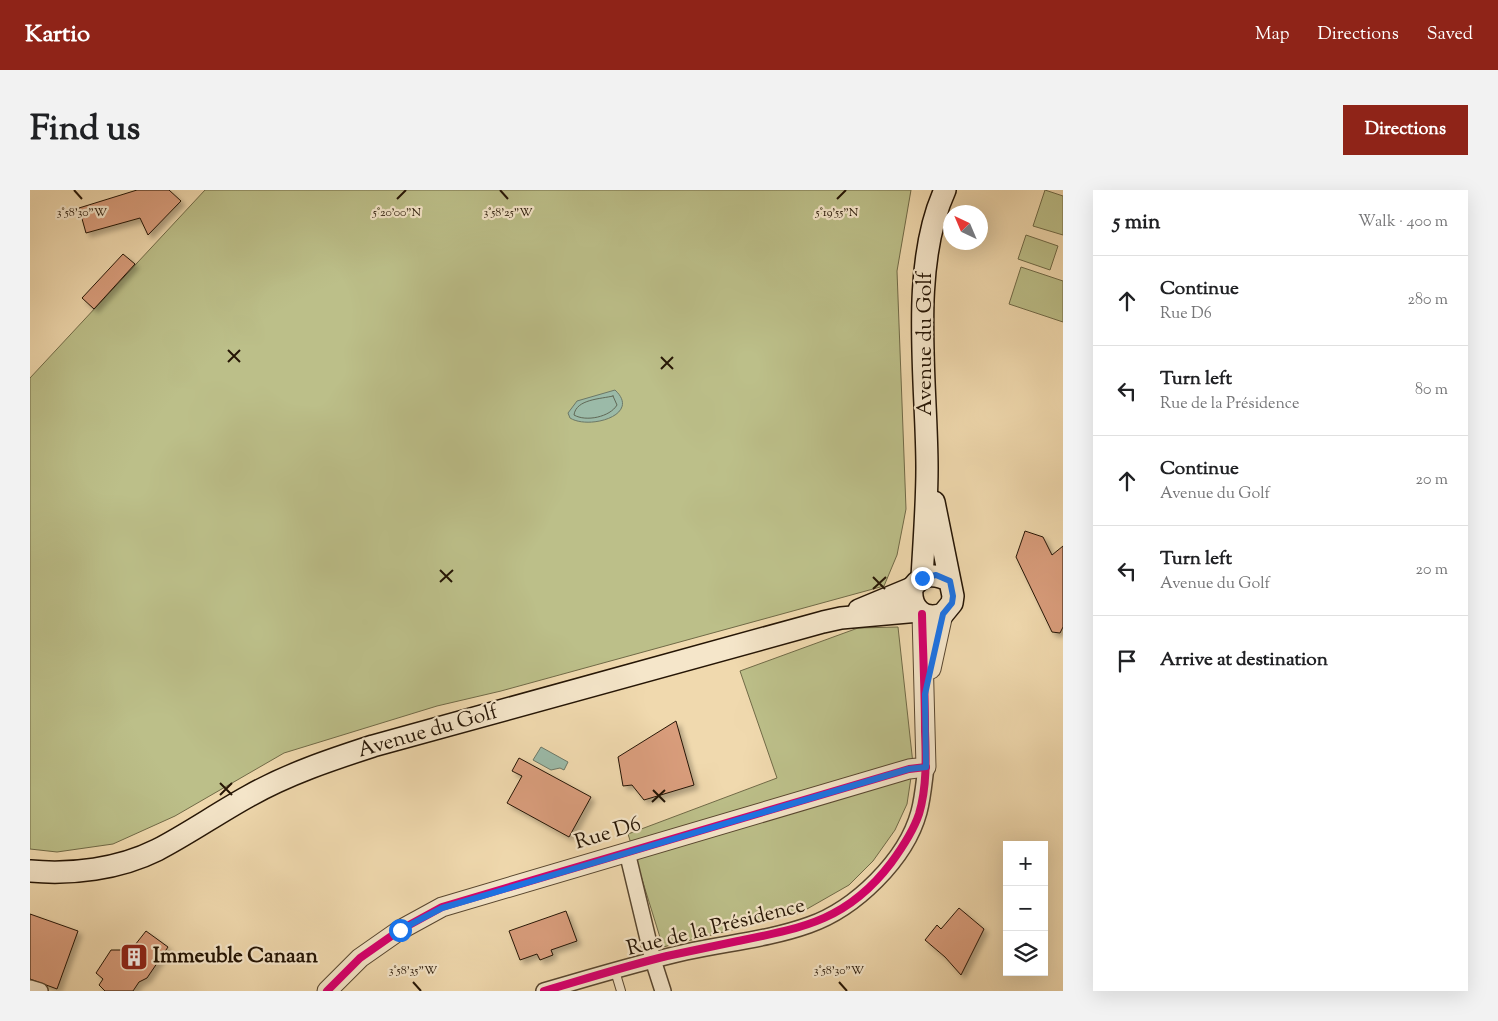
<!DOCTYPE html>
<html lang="en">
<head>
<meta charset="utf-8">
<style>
  :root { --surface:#fff; --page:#f2f2f2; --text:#202124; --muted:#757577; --line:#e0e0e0; --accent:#8f2418 }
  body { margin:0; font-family:"Sorts Mill Goudy",serif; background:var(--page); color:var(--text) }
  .controls { position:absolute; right:15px; bottom:15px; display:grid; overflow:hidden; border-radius:0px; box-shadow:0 5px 20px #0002 }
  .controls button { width:45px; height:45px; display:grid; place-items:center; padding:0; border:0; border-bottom:1px solid var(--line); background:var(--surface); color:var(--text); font:25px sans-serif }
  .compass { position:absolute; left:913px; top:15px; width:45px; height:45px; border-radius:50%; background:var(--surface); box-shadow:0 5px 20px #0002; rotate:316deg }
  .stop { position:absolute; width:15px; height:15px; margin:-11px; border:4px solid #1a73e8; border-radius:50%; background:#fff }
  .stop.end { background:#1a73e8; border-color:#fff; box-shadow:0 1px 5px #0008 }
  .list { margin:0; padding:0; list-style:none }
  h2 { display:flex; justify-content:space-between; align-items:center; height:65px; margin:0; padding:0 20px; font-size:21px }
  h2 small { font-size:16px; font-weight:400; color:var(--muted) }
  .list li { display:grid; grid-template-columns:32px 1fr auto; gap:15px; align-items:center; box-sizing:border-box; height:90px; padding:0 20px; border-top:1px solid var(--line) }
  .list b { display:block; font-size:19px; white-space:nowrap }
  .list p { margin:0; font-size:16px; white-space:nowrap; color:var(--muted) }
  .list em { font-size:16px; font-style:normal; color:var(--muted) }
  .icon { flex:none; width:28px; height:28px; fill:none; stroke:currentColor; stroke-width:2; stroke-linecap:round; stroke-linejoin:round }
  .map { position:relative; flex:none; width:1033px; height:801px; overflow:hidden; border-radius:0px }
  header { display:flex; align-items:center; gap:30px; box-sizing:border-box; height:70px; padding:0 25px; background:var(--accent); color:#fff }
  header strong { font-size:24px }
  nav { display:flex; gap:28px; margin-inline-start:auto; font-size:18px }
  .intro { display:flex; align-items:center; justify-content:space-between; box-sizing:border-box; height:120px; padding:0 30px }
  h1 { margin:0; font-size:35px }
  .button { padding:12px 22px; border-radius:0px; background:var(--accent); color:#fff; font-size:18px; font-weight:700 }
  main { display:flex; gap:30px; padding:0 30px }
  aside { flex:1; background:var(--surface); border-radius:0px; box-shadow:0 5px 20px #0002 }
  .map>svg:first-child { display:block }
  .green { fill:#bcbf89; stroke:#706a47 }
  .water { fill:#9bbaa8; stroke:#6c7867 }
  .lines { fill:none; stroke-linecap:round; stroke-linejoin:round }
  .shore { stroke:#606856; stroke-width:1 }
  .building { fill:#d99d7c; stroke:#251505; filter:url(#shadow) }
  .service-casing { stroke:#58462f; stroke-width:10 }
  .minor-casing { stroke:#58462f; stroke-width:18 }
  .tertiary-casing { stroke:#58462f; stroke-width:21 }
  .secondary-casing { stroke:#251505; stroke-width:24 }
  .service { stroke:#f5e6ca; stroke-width:8 }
  .minor { stroke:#f5e6ca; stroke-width:15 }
  .tertiary { stroke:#f5e6ca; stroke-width:19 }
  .secondary { stroke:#f5e6ca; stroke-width:21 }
  .cycleway-casing { stroke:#f5e6ca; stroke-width:11 }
  .cycleway { stroke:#d6006c; stroke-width:8 }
  .route { stroke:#1a73e8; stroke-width:6 }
  .ticks { fill:none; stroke:#251505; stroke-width:2 }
  .labels { text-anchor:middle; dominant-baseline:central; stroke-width:4.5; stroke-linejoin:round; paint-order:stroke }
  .street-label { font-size:21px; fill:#251505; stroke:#f5e6ca }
  .poi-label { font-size:21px; font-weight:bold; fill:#251505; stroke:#f5e6ca; text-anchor:start }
  .ticks-label { font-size:12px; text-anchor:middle; fill:#251505; stroke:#f5e6ca; stroke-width:4.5; stroke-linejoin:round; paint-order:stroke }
</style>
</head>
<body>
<header>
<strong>Kartio</strong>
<nav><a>Map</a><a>Directions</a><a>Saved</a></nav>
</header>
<div class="intro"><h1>Find us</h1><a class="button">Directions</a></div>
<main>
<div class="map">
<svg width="1033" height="801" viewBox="0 0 1033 801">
  <defs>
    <filter id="shadow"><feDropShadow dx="4" dy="4" stdDeviation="2.5" flood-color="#0004"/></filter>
  </defs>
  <rect width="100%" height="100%" fill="#f0d9ae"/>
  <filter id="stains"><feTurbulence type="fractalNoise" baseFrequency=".004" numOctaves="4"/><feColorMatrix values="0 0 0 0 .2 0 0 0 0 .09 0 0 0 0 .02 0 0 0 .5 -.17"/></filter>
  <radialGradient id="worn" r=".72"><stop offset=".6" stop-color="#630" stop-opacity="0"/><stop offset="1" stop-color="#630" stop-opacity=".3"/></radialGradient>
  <!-- green -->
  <g class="green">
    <polygon points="175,0 881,0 867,81 876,319 867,365 854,396 471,501 407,516 254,563 145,626 83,654 27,662 0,659 0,188"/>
    <polygon points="1015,0 1033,6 1033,45 1003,36"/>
    <polygon points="996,45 1028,56 1020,80 988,69"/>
    <polygon points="991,77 1033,91 1033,132 979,114"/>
    <polygon points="868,437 883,574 877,614 865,640 843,671 819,695 770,723 633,757 598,644 747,588 710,481 828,438"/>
  </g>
  <!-- water -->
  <g class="water">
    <path d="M585 200C612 225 559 240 540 228L538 223 547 211Z"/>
    <polygon points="511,557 538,572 534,580 530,578 521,580 503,570"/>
  </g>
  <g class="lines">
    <!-- shore -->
    <path class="shore" d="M583 206 587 215C580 227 556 232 544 225 546 209 571 209 583 206Z"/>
  </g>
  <!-- building -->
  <g class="building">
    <polygon points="107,0 139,0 151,11 118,45 110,28 56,43 49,18"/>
    <polygon points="93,64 105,74 64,119 52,108"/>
    <polygon points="995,341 1013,347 1022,365 1033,356 1033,437 1030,443 1022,442 986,367"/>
    <polygon points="646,531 664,595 614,610 602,595 593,596 588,567"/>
    <polygon points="489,568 561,607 539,647 477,613 492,586 482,581"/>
    <polygon points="929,718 954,739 931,785 915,767 895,750 907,735 911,739"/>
    <polygon points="536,721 547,751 521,760 523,765 510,770 507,764 490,770 479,741"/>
    <polygon points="0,724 48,741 27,799 0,789"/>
    <polygon points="116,741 138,757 117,788 109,792 103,801 75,801 69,795 73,789 66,783 81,760 101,760"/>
  </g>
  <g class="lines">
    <defs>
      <polyline id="service" points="585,781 591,801"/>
      <g id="minor">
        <polyline points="597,662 623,770 633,801"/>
        <polyline points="0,798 10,801"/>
        <path d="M514 801C561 787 608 773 656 762 697 753 740 749 779 735 825 719 876 670 889 622 893 607 894 592 896 577"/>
      </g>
      <g id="tertiary">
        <polyline points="901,479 913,424"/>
        <polyline points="297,801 330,768 370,740 412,717 879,579 896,577 892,424"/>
      </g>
      <g id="secondary">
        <path d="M904 312 923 406 922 413 913 424C893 431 880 418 882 398 893 383 904 383 920 391"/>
        <path d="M892 388C894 351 897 314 897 278 897 193 879 78 915 0"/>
        <polyline points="829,420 882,398"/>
        <path d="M0 681C41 685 89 679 127 660 158 644 188 623 219 606 258 584 300 570 343 556L793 432 811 428 889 421"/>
      </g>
    </defs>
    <!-- service casing -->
    <use href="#service" class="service-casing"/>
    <!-- minor casing -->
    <use href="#minor" class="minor-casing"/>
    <!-- tertiary casing -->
    <use href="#tertiary" class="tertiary-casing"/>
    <!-- secondary casing -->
    <use href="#secondary" class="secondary-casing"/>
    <!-- service -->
    <use href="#service" class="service"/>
    <!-- minor -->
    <use href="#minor" class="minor"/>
    <!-- tertiary -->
    <use href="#tertiary" class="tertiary"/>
    <!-- secondary -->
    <use href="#secondary" class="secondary"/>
    <defs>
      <g id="cycleway">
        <polyline points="297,801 330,768 370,740 412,717 879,579 896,577"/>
        <path d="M514 801C555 789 596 776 637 766 661 761 684 756 708 751 773 738 818 730 861 673 872 658 883 642 889 624 897 597 896 568 895 541 895 502 893 463 892 424"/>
      </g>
    </defs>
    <!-- cycleway casing -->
    <use href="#cycleway" class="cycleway-casing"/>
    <!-- cycleway -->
    <use href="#cycleway" class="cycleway"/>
  </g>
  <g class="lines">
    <!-- route -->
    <polyline class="route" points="370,740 412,718 879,579 896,577 895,504 913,424 922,413 923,406 920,391 906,385 892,388"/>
  </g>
  <!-- ticks -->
  <path class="ticks" d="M44 0 52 9M470 0 478 9M367 9 376 0M807 9 816 0M198 160 210 172M631 167 643 179M198 172 210 160M631 179 643 167M410 380 422 392M843 387 855 399M410 392 423 380M843 399 856 387M190 593 202 605M623 600 635 612M190 605 202 593M622 612 635 600M383 792 391 801M809 792 817 801"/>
  <!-- icons -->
  <defs>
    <symbol id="building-square" viewBox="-11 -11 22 22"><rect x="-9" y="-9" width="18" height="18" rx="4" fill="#8f2418" stroke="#f5e6ca"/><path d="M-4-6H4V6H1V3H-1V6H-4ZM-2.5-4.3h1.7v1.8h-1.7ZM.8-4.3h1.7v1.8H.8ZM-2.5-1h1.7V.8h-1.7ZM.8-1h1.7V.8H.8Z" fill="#fff"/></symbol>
  </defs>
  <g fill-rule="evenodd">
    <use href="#building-square" x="88" y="751" width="32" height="32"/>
  </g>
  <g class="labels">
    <!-- street labels -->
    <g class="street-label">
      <text transform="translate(896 154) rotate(-90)">Avenue du Golf</text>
      <text transform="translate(398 542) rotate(-16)">Avenue du Golf</text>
      <text transform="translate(578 644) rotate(-17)">Rue D6</text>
      <text transform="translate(686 738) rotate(-14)">Rue de la Présidence</text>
    </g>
    <!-- poi labels -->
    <g class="poi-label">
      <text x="123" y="767">Immeuble Canaan</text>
    </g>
  </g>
  <g class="ticks-label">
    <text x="367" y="26">5°20'00"N</text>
    <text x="807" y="26">5°19'55"N</text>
    <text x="52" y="26">3°58'30"W</text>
    <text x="478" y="26">3°58'25"W</text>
    <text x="383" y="784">3°58'35"W</text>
    <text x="809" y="784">3°58'30"W</text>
  </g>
  <rect width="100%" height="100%" filter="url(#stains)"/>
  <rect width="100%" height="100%" fill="url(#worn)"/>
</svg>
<div class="controls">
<button>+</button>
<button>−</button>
<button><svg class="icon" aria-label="layers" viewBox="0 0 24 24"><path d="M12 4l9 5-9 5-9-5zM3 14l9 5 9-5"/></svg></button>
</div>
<svg class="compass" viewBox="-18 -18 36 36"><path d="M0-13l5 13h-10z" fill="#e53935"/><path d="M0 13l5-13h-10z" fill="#757577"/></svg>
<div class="stop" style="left:370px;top:740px"></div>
<div class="stop end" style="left:892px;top:388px"></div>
</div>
<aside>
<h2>5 min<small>Walk · 400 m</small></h2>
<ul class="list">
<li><svg class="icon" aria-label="ahead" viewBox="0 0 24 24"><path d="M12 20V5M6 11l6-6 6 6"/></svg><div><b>Continue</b><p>Rue D6</p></div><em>280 m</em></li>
<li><svg class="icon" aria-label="left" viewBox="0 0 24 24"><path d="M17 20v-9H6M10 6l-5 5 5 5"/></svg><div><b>Turn left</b><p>Rue de la Présidence</p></div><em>80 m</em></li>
<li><svg class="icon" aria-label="ahead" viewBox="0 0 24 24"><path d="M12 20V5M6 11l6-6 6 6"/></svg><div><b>Continue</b><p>Avenue du Golf</p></div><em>20 m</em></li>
<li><svg class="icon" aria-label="left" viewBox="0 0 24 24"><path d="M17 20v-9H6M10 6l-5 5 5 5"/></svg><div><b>Turn left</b><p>Avenue du Golf</p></div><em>20 m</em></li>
<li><svg class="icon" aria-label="arrive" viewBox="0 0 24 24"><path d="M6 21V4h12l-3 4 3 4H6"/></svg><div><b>Arrive at destination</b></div></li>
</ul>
</aside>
</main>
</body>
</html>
